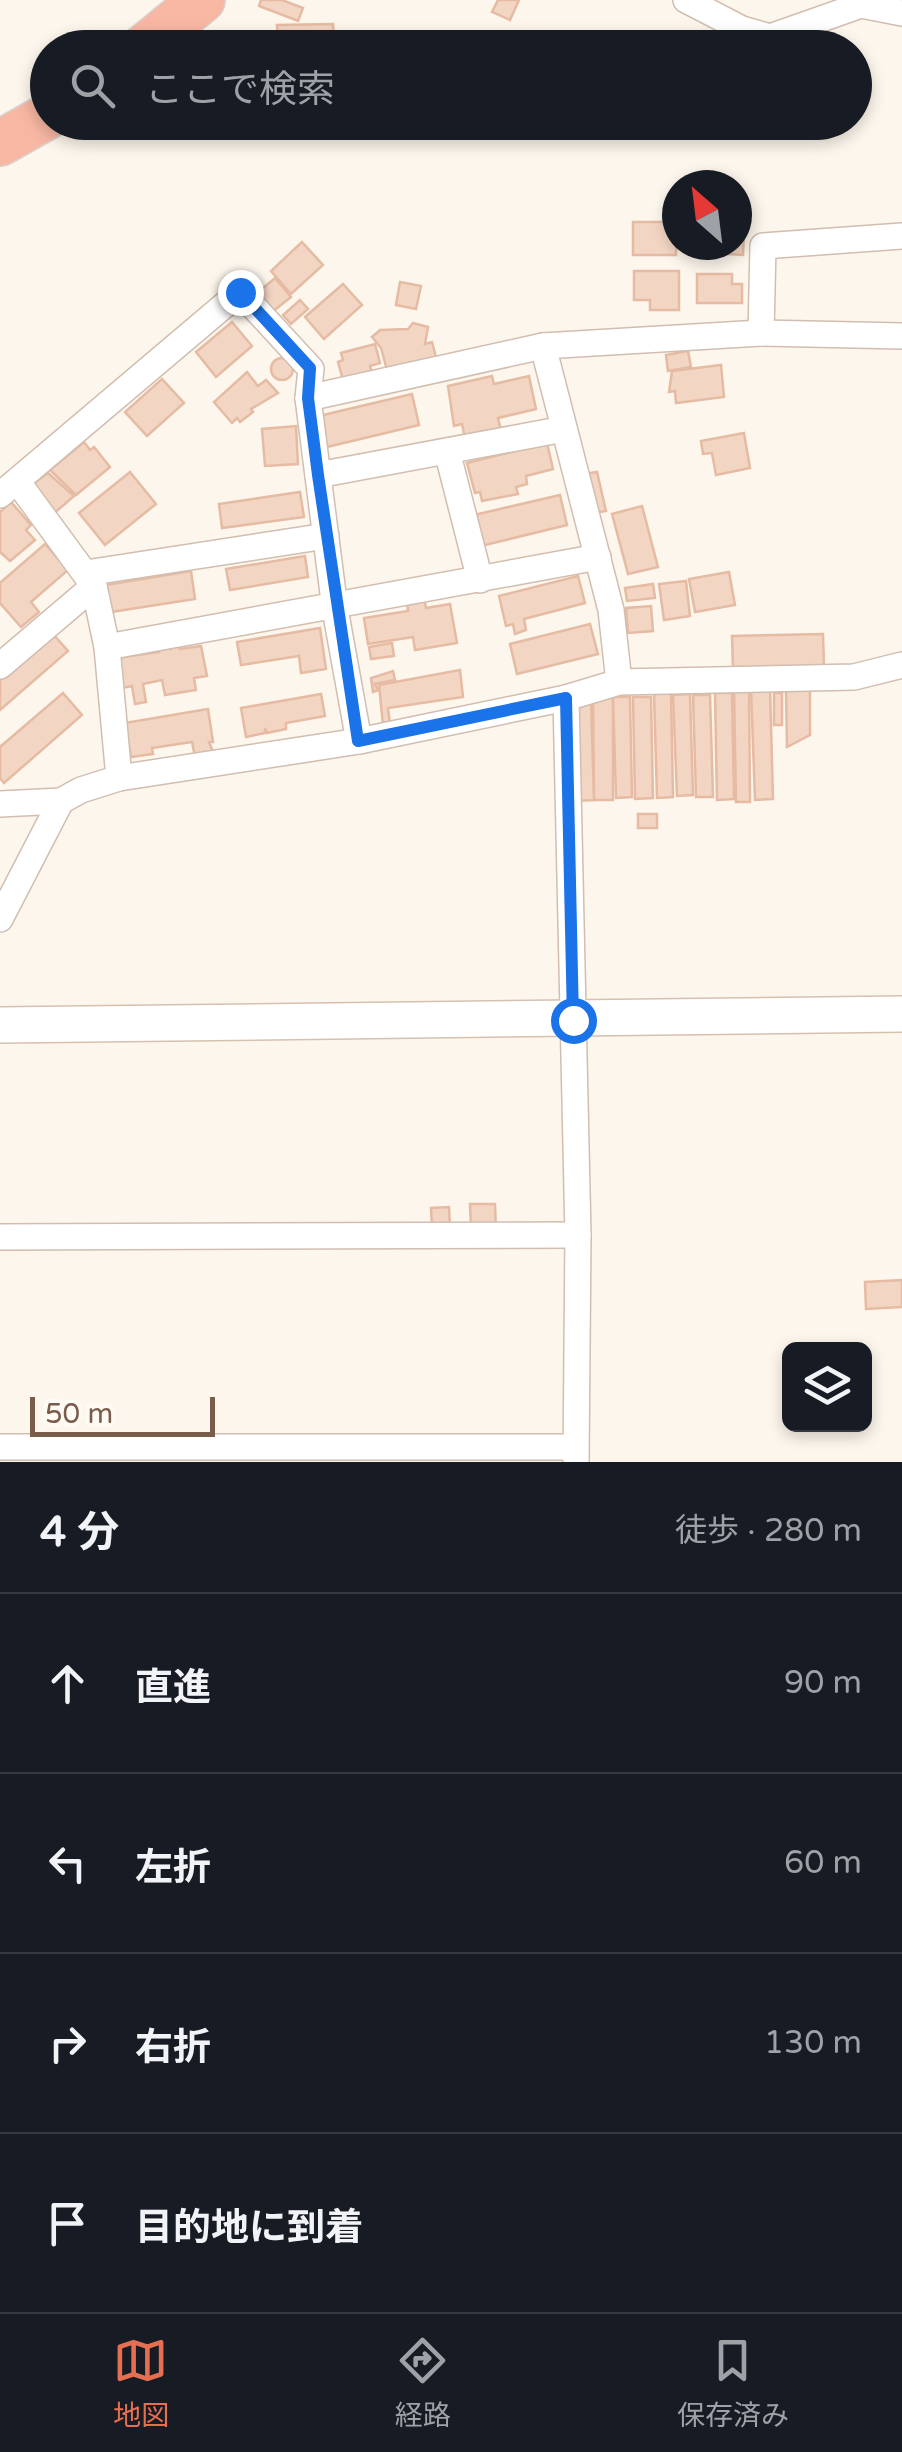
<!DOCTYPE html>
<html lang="ja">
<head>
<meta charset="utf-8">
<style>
  :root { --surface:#171b24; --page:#242831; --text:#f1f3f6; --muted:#9ea1a6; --line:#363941; --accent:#e76f51 }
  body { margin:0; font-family:"Varela Round","Noto Sans JP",sans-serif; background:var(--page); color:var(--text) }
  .controls { position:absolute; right:30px; bottom:30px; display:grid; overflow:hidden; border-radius:15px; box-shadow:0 5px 15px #0003 }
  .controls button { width:90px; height:90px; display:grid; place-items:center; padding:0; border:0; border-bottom:2px solid var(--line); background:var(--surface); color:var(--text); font:50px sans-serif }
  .compass { position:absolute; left:662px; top:170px; width:90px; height:90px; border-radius:50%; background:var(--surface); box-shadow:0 5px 15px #0003; rotate:332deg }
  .scale { position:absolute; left:30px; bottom:25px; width:185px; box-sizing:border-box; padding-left:10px; border:5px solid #7a5c4d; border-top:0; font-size:28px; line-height:35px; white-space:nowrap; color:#7a5c4d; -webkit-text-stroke:8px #fffaf3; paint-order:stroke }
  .stop { position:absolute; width:30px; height:30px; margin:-22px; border:8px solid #1a73e8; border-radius:50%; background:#fff }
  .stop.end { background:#1a73e8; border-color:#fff; box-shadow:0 2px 10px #0008 }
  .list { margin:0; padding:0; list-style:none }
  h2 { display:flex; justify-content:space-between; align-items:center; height:130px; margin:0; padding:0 40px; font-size:42px }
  h2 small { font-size:32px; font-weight:400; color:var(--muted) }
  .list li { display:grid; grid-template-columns:65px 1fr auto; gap:30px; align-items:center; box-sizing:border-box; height:180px; padding:0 40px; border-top:2px solid var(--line) }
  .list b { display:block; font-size:38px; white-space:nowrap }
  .list em { font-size:32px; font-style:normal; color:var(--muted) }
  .icon { flex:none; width:55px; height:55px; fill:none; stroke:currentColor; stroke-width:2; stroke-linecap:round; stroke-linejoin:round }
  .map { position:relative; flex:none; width:902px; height:1462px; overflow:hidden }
  .search { position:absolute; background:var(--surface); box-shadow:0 5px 15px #0003; left:30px; right:30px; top:30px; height:110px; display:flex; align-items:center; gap:25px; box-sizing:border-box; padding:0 35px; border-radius:55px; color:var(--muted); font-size:38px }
  .sheet { height:850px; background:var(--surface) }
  nav { display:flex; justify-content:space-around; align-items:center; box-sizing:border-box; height:140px; border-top:2px solid var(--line); background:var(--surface); font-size:28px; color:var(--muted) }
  nav a { display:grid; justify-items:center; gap:5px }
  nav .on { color:var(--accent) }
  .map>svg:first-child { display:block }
  .building { fill:#f3d5c3; stroke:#e6bba3; stroke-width:2.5 }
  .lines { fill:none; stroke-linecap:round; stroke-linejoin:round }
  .street-casing { stroke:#d1beb0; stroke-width:28 }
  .secondary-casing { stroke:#d6c0b0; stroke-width:38 }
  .highway-casing { stroke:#dad1cd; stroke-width:48 }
  .street { stroke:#fff; stroke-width:25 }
  .secondary { stroke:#fff; stroke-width:35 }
  .highway { stroke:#f7b7a3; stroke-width:45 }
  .route { stroke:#1a73e8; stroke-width:12 }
</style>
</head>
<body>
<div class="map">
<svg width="902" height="1462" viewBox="0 0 902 1462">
  <rect width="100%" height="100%" fill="#fdf6ec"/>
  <!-- building -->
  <g class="building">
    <polygon points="261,0 282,0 303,8 298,21 259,6"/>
    <polygon points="498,0 519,0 510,20 492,12"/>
    <polygon points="333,24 335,48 268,48 267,39 278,38 277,25"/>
    <polygon points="633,222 677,222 676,255 633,255"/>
    <polygon points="737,233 744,233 743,255 693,252 694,245 737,245"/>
    <polygon points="302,242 323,265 291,294 271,271"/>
    <polygon points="634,271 679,271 679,310 650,310 650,300 634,300"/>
    <polygon points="697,274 732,274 732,284 742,284 742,303 697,303"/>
    <polygon points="275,278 291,297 272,312 256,294"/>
    <polygon points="400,282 421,286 416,309 396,305"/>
    <polygon points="343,284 362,305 324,339 305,317"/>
    <polygon points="300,300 308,309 291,324 283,315"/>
    <polygon points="232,322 252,346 216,377 196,352"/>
    <polygon points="413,323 428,327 425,344 432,342 436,357 387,370 381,348 372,337 380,330 408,329"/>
    <polygon points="375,344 380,363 370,366 373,376 344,384 338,362 343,360 341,353"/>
    <polygon points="688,351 691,367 668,371 666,355"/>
    <circle cx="282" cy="369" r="11"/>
    <polygon points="721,365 724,397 676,403 675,391 669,392 672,371"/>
    <polygon points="247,372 258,386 266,380 278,393 251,409 253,412 240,422 237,418 232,423 214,402"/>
    <polygon points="492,376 494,384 529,376 536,409 498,418 502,435 465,438 462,424 454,426 448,386"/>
    <polygon points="162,379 184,403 147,436 125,412"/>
    <polygon points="412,394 419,425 327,447 319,416"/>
    <polygon points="296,426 298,464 265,466 262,429"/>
    <polygon points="744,433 750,468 716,475 712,453 703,454 701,441"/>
    <polygon points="84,442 90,450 94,447 110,467 76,495 50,470"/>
    <polygon points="547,443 553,469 526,476 527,484 516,487 518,494 482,501 480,492 475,493 467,463"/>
    <polygon points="130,472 156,504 105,545 79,513"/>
    <polygon points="597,472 606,511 593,513 584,474"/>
    <polygon points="48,473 74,496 51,516 30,486"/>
    <polygon points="300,492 304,517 222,528 219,504"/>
    <polygon points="560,495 567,525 481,546 474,515"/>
    <polygon points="11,502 31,525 26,530 35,540 10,561 0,552 0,512"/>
    <polygon points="642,506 658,567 628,574 612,514"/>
    <polygon points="45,544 68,570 31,602 39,612 21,627 0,603 0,583"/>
    <polygon points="305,556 308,577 230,590 226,569"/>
    <polygon points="191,571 195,599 111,612 106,585"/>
    <polygon points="729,572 735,605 695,612 689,579"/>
    <polygon points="578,576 585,603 524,619 526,630 515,634 513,624 506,626 499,596"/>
    <polygon points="686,581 690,616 664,620 659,584"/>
    <polygon points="653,584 655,598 627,601 625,588"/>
    <polygon points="424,598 426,608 450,604 457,643 415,650 413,637 368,644 364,618 408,611 407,601"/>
    <polygon points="651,606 653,631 628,633 626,608"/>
    <polygon points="590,624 598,654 517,674 510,644"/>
    <polygon points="320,628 326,669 301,673 299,656 241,665 237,642"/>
    <polygon points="52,633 68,651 0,710 0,677"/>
    <polygon points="823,634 824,667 733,669 732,636"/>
    <polygon points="179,641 180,649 201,646 207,676 194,678 196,690 165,695 162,680 143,684 146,702 135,704 132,686 122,688 117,658 159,652 158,645 170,649 169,643"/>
    <polygon points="392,643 394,656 371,659 369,647"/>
    <polygon points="460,670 463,697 388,708 390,724 383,725 379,685"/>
    <polygon points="393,671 395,680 375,684 378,690 373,692 371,678"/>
    <polygon points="749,688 750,802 736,802 734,689"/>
    <polygon points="770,688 773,799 755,800 751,689"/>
    <polygon points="786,690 810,690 810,735 787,747"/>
    <polygon points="63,693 82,715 4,783 0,778 0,747"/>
    <polygon points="671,693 673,797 657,798 654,694"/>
    <polygon points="715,693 732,693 734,799 717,800"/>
    <rect x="774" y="693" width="8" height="32"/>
    <polygon points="321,694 325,716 286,723 286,729 267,733 265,728 265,733 246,737 241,708"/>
    <polygon points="690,694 693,795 677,796 673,695"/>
    <polygon points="693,695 710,695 713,797 696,797"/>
    <polygon points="593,697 613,697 613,800 594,800"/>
    <polygon points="613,697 630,697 632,797 616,798"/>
    <polygon points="633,697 651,697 653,798 635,799"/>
    <polygon points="591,699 594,800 575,801 572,700"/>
    <polygon points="208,709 213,742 209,742 214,754 195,757 192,742 152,748 153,754 131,757 125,723"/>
    <rect x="638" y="814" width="19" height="14"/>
    <polygon points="470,1204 495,1204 496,1229 471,1229"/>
    <polygon points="449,1207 450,1228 432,1229 431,1208"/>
    <polygon points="902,1280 902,1307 866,1309 865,1282"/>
  </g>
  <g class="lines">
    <defs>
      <g id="street">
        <polyline points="686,0 742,29 770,37 861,5 902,13"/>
        <polyline points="761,333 763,246 902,236"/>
        <polyline points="308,398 543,346"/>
        <polyline points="447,451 480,580"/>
        <polyline points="318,475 564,429"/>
        <polyline points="17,481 94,586 107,647 119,778"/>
        <polyline points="0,495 240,292 311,369 308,398 335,609 359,741"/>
        <polyline points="86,573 326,536"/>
        <polyline points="107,647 598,557"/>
        <polyline points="0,666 94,586"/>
        <polyline points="619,682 611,610 543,346 761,333 902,336"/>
        <polyline points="566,698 578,1235 576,1462"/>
        <polyline points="0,804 61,801 81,790 119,778 359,741 566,698 619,682 854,677 902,665"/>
        <polyline points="0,919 61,801"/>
        <polyline points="0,1237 578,1235"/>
        <polyline points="0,1447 575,1447"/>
      </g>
      <polyline id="secondary" points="0,1025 902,1014"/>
      <g id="highway">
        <polyline points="143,48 202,0"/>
        <polyline points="0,143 48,116"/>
      </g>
    </defs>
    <!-- street casing -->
    <use href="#street" class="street-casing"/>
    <!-- secondary casing -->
    <use href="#secondary" class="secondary-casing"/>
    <!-- highway casing -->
    <use href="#highway" class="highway-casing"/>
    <!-- street -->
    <use href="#street" class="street"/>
    <!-- secondary -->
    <use href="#secondary" class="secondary"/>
    <!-- highway -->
    <use href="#highway" class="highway"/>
  </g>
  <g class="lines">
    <!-- route -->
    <polyline class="route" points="240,292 310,368 308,398 318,475 358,741 566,698 573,1020"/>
  </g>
</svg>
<div class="controls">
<button><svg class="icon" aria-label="layers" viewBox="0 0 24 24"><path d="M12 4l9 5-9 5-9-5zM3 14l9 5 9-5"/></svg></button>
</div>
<svg class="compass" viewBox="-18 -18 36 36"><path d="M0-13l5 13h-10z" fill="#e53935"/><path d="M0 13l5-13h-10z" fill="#9ea1a6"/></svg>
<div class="scale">50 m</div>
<div class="stop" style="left:573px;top:1020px"></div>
<div class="stop end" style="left:240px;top:292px"></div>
<div class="search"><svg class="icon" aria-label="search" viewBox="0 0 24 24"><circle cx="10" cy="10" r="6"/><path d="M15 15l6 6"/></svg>ここで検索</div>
</div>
<section class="sheet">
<h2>4 分<small>徒歩 · 280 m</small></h2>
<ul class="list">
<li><svg class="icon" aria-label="ahead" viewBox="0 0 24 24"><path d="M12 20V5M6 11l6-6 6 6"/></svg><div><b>直進</b></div><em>90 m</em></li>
<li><svg class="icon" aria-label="left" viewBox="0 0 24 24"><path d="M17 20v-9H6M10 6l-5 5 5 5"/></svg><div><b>左折</b></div><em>60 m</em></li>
<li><svg class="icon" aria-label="right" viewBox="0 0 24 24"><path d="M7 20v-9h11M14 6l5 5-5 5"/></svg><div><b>右折</b></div><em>130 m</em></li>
<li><svg class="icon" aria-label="arrive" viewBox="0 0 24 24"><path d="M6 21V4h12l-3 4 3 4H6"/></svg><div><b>目的地に到着</b></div></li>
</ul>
</section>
<nav>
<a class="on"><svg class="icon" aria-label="map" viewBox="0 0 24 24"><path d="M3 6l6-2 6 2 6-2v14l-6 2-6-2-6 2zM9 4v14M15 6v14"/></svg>地図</a>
<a><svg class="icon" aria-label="directions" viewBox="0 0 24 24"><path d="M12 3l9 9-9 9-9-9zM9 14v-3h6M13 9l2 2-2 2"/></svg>経路</a>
<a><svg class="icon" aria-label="saved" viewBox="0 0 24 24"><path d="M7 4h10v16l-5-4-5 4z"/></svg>保存済み</a>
</nav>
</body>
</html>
